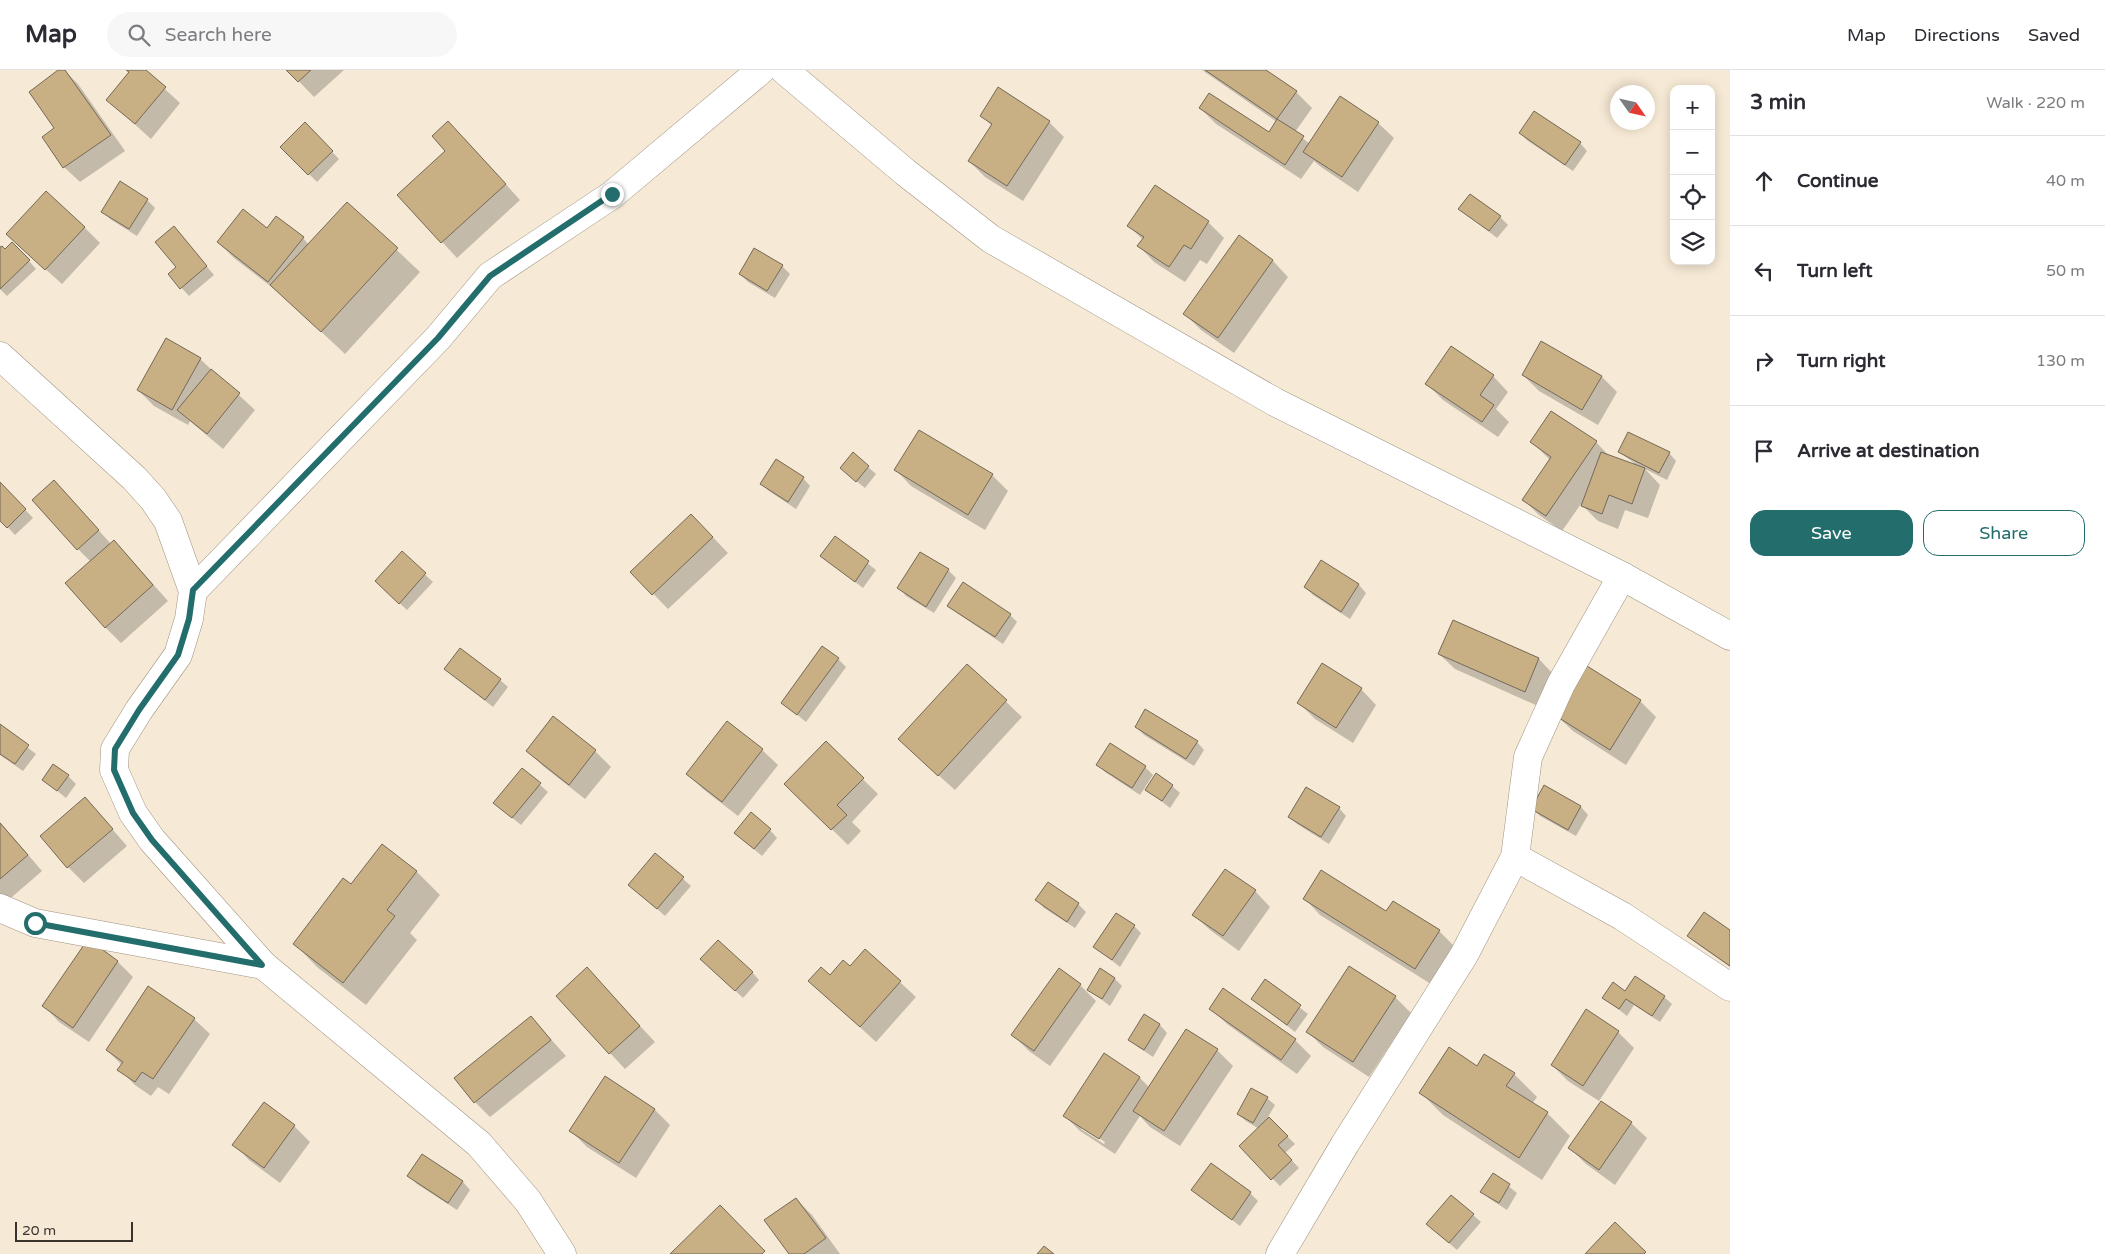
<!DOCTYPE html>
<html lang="en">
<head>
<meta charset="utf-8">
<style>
  :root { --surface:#fff; --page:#f7f7f7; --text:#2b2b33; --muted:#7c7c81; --line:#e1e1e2; --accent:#236e6d }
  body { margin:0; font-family:"Varela Round",sans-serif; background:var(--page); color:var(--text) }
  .controls { position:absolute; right:15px; top:15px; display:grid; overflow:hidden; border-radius:10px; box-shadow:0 2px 12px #0003 }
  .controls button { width:45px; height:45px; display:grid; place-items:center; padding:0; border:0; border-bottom:1px solid var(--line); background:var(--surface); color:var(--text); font:25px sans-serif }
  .compass { position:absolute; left:1610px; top:15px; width:45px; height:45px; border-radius:50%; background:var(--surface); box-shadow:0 2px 12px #0003; rotate:124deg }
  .scale { position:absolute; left:15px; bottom:12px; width:118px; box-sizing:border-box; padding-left:5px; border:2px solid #38342c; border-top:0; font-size:14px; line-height:18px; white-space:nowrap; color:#38342c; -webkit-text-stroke:4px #f6e9d5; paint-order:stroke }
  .stop { position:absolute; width:15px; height:15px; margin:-11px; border:4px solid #236e6d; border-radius:50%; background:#fff }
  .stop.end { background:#236e6d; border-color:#fff; box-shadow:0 1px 5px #0008 }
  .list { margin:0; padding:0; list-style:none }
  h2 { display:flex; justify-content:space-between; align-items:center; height:65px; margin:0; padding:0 20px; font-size:21px }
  h2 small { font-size:16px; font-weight:400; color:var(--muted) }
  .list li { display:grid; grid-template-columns:32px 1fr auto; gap:15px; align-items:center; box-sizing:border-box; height:90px; padding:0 20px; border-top:1px solid var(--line) }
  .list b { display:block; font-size:19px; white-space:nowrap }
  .list em { font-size:16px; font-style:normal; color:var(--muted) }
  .actions { display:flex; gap:10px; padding:15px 20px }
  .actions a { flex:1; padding:11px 0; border:1px solid var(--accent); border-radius:15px; text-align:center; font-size:18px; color:var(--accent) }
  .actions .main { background:var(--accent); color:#fff }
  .icon { flex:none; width:28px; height:28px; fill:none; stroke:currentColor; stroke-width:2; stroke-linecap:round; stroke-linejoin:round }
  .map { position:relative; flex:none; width:1730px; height:1184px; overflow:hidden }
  header { display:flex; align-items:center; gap:30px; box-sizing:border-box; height:70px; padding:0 25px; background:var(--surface); border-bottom:1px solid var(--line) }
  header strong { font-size:24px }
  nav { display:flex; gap:28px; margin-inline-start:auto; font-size:18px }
  .search { width:350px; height:45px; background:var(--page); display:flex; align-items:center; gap:12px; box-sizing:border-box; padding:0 18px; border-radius:28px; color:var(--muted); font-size:19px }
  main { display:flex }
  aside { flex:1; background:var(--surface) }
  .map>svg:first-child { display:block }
  .shadow { fill:#0003; fill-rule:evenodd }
  .building { fill:#c9af84; stroke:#746958 }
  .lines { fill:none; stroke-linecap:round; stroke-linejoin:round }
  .street-casing { stroke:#9e9380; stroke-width:29 }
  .street { stroke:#fff; stroke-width:28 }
  .route { stroke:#236e6d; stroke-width:6 }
</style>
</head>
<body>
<header>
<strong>Map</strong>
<div class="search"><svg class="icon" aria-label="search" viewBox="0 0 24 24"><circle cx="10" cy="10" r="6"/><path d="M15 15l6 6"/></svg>Search here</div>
<nav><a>Map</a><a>Directions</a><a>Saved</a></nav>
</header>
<main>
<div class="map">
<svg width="1730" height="1184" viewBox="0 0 1730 1184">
  <rect width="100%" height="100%" fill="#f6e9d5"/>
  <!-- shadow -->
  <g class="shadow">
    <polygon points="60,0 64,0 78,14 125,81 80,112 64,97 56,58"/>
    <polygon points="127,0 144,0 180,33 151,69 108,30 130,3"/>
    <polygon points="288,0 344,0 314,27"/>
    <polygon points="1202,0 1264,0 1296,22 1312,38 1295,62 1310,74 1378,53 1394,68 1358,122 1321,97 1314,91 1301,109 1216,54 1200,38 1269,63 1277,52"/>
    <polygon points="981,45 1049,52 1064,67 1023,131 985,107 969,91 992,56"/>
    <polygon points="305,54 339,89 317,112 282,77"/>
    <polygon points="1520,63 1580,73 1587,81 1573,101 1528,71"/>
    <polygon points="464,68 520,130 457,188 399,125"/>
    <polygon points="121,113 147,130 155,138 137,166 110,149 103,141"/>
    <polygon points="1155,117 1208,152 1224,168 1207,194 1200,190 1185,212 1154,192 1139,176 1143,170 1129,156"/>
    <polygon points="347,133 420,202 345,284 282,225 234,188 218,172 267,160 303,168 309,175"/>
    <polygon points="1460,139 1500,147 1508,155 1497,168"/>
    <polygon points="84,157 100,173 62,214 24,180"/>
    <polygon points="181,166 214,205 189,226 169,204 178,197"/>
    <polygon points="1239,167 1273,191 1288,207 1234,283 1201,260 1185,244"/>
    <polygon points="0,179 20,181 36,199 7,226 0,219"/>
    <polygon points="782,196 790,204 775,228 748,212 740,204"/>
    <polygon points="1541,273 1602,307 1617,322 1598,355 1539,321 1523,305"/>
    <polygon points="200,289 255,340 223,379 190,351 188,355 154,336 138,320"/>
    <polygon points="1493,306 1508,322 1496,339 1509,352 1498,367 1443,330 1427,314"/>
    <polygon points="1532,372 1596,372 1610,387 1633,395 1634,393 1619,382 1669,383 1676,391 1667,410 1645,399 1660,415 1648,448 1625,440 1618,459 1598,451 1581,434 1562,461 1539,445 1524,430 1550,390"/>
    <polygon points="853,384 876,404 865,418 850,406"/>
    <polygon points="896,400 992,405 1008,421 985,460 911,416"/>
    <polygon points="803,408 810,416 796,439 769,421 761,414"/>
    <polygon points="54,411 111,474 114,471 129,487 168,531 121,573 105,557 91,492 78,479"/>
    <polygon points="0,413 33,448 15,465 0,449"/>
    <polygon points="707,461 728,483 668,539 632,502"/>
    <polygon points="835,468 876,500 863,518 821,486"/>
    <polygon points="402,483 433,512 407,540 384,519"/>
    <polygon points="920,484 948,500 956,508 934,543 906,526 899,518"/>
    <polygon points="1321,492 1359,515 1366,523 1350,549 1313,525 1305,517"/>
    <polygon points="949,536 1010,545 1017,552 1003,574 957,543"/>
    <polygon points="1453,551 1539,589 1554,605 1540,637 1455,599 1439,584"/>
    <polygon points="838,589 846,597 806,652 783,633"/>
    <polygon points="968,595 1022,647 955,720 916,685"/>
    <polygon points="445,599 500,610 508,617 493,637"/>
    <polygon points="1361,619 1376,635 1353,673 1315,649 1299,633"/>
    <polygon points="1640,631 1656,647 1626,695 1573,661 1557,646"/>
    <polygon points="0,656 36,684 23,701 0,685"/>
    <polygon points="1136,657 1197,672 1204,680 1194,696 1144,665"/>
    <polygon points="826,673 878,724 852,752 861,761 848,775 786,714"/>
    <polygon points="1110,675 1145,697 1153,705 1140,725 1105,702 1098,695"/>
    <polygon points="762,680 778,695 738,746 703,719 688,704"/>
    <polygon points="528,681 595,681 611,697 585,729 543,696"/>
    <polygon points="523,700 548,722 521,755 503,740"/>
    <polygon points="68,706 76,714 66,728 43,709"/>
    <polygon points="1172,716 1180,723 1170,738 1147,720"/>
    <polygon points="1544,716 1581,737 1588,745 1576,766 1540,746 1532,738"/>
    <polygon points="85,728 127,776 84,813 68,797"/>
    <polygon points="1339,738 1346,746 1329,774 1297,754 1289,747"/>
    <polygon points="0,752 42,801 5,833 0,828"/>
    <polygon points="770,760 777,768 762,786 743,770"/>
    <polygon points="382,776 417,802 440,825 410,863 417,870 366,935 317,897 295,874 351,816"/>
    <polygon points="656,785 691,816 665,846 630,815"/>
    <polygon points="1255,821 1270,837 1239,881 1210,860 1194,845"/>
    <polygon points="1305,829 1386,843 1393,833 1439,861 1455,877 1431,914 1320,845"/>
    <polygon points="1037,830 1078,834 1086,842 1075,858 1044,838"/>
    <polygon points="1134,856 1141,863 1120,897 1095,877"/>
    <polygon points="1730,862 1730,897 1696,873 1688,866"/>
    <polygon points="88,871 118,892 133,907 89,972 59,952 44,936"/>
    <polygon points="865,880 916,927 876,972 810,911 830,907 850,898"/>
    <polygon points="709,896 752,902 759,910 743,928"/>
    <polygon points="587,899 655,972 625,999 610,983"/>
    <polygon points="1115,909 1122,916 1110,936 1089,920"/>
    <polygon points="1266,911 1308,944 1295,962 1253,929"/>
    <polygon points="1080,915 1096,931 1050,996 1029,981 1013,965"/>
    <polygon points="1625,923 1664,927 1672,934 1660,952 1634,935 1627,946 1604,928"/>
    <polygon points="1395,927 1411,943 1369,1007 1323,977 1307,961"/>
    <polygon points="1211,939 1295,970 1311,986 1297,1004 1227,954"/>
    <polygon points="1144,946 1160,955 1167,963 1153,987 1138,977 1130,970"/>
    <polygon points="531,947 566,986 490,1047 475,1032"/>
    <polygon points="194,949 210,964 169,1024 158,1017 151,1026 135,1015 119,999 122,995 107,980"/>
    <polygon points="1618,962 1634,978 1599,1031 1568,1011 1552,995"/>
    <path d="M1217 980 1233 996 1180 1076 1150 1057 1140 1046 1115 1084 1080 1061 1065 1046 1105 985 1140 1008 1150 1018ZM1081 1056 1105 1072 1104 1074 1081 1059Z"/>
    <polygon points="1478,997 1514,1004 1537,1027 1532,1034 1547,1043 1570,1066 1542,1110 1443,1045 1420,1022"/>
    <polygon points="605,1008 655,1040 670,1055 636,1108 587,1077 571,1061"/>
    <polygon points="1267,1028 1275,1035 1268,1047 1295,1074 1285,1083 1299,1098 1280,1116 1240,1076 1259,1059 1246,1051 1238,1044"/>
    <polygon points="1631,1053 1647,1068 1615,1115 1586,1094 1570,1078"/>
    <polygon points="294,1056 310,1072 280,1113 249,1090 234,1074"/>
    <polygon points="422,1086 463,1112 470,1120 457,1140 417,1114 409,1106"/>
    <polygon points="1493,1104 1517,1123 1507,1140 1490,1129 1482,1121"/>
    <polygon points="1193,1120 1250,1123 1258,1131 1240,1156"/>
    <polygon points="796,1129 812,1145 840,1184 790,1184"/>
    <polygon points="1473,1145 1481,1152 1457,1180 1435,1161"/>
  </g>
  <!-- building -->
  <g class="building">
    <polygon points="58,0 65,0 111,65 63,98 42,67 54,58 29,22"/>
    <polygon points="126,0 146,0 166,17 135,54 106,30 129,2"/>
    <polygon points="286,0 311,0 298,12"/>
    <polygon points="1205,0 1266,0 1297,21 1277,49"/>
    <polygon points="998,17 1050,51 1007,116 968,91 992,54 980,46"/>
    <polygon points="1209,23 1269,62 1277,49 1304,66 1285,95 1199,38"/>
    <polygon points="1340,26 1379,52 1342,107 1303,82"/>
    <polygon points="1534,41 1581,72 1565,95 1519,63"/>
    <polygon points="448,51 506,114 441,173 397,125 445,81 432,66"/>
    <polygon points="305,52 333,81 308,105 280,77"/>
    <polygon points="120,111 148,129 129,159 101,142"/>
    <polygon points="1155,115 1209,151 1191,179 1184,175 1169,197 1137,176 1144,167 1127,156"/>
    <polygon points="46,121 85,157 45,200 6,164"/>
    <polygon points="1470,124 1501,146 1489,161 1458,139"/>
    <polygon points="347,132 398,178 321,262 270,215"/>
    <polygon points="243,139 267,158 276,146 304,167 268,212 217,172"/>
    <polygon points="174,156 207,196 180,219 168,204 176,197 155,172"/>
    <polygon points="1239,165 1273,190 1218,268 1183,244"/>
    <polygon points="12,172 30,190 0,219 0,177 2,176 5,179"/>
    <polygon points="754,178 783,195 767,221 739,204"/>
    <polygon points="166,268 201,288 172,340 137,320"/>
    <polygon points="1541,271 1602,306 1582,340 1522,305"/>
    <polygon points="1451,276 1494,305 1480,325 1494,335 1482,352 1425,314"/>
    <polygon points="211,299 240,323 207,364 177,340"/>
    <polygon points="1551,341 1597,371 1546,446 1522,430 1551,387 1530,372"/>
    <polygon points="919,360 993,404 968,445 894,400"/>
    <polygon points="1628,362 1670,382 1659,403 1618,382"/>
    <polygon points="853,382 869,396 856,412 840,398"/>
    <polygon points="1601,382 1645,398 1632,434 1609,425 1602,444 1581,436"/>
    <polygon points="776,389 804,407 788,432 760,414"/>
    <polygon points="54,410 99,460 77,480 32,430"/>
    <polygon points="0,412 26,439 7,458 0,451"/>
    <polygon points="691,444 713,467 652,525 630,502"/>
    <polygon points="835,466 869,491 855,512 820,486"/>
    <polygon points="114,470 153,515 105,558 65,513"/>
    <polygon points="402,481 426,503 399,534 375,511"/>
    <polygon points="920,482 949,499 926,537 897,518"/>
    <polygon points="1321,490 1359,514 1341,542 1304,517"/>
    <polygon points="963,512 1011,544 995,567 947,536"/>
    <polygon points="1453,550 1539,588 1525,622 1438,584"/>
    <polygon points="822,576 839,588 797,645 781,633"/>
    <polygon points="460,578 501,609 485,630 444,599"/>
    <polygon points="1322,593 1362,618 1336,658 1297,633"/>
    <polygon points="967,594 1007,630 938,706 898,669"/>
    <polygon points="1587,596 1641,630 1610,680 1556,646"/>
    <polygon points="1145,639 1198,671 1186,689 1135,657"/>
    <polygon points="553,646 596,680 569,715 526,681"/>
    <polygon points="727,651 763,679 722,732 686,704"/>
    <polygon points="0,654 29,675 15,694 0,684"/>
    <polygon points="826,671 864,708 837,735 847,745 831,760 784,714"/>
    <polygon points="1110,673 1146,696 1132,718 1096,695"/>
    <polygon points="53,694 69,705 57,721 42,710"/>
    <polygon points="522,698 541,713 512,748 493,733"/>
    <polygon points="1156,703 1173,715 1162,731 1145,720"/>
    <polygon points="1544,715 1581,736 1568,760 1531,739"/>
    <polygon points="1306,717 1340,737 1321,767 1288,747"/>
    <polygon points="85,727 113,759 67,798 40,766"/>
    <polygon points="751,742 771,759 754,779 734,763"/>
    <polygon points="0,753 28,785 0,809"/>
    <polygon points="382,774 417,801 387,840 395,846 343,913 293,874 343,808 351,814"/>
    <polygon points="655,783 684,807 657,839 628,815"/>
    <polygon points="1225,799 1256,820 1223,866 1192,845"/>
    <polygon points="1321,800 1386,841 1393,831 1440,860 1415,899 1303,829"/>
    <polygon points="1048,812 1079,833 1067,852 1035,830"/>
    <polygon points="1704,842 1730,860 1730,896 1687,866"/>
    <polygon points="1116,843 1135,855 1112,890 1093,877"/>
    <polygon points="88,869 118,891 73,958 42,936"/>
    <polygon points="718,870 753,902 735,921 700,889"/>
    <polygon points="865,879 901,911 860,957 808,911 821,897 830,905 843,890 850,896"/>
    <polygon points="1349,896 1396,926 1353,992 1306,962"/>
    <polygon points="587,897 640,956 609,984 556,926"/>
    <polygon points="1059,898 1081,914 1034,981 1011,965"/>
    <polygon points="1100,898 1115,908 1102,929 1087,920"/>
    <polygon points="1635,906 1665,926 1652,946 1626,929 1619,939 1602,928 1613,912 1625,921"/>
    <polygon points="1265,909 1301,935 1287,955 1251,929"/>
    <polygon points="148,916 195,948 153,1009 142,1002 135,1012 117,1000 123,992 106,980"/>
    <polygon points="1223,918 1296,969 1281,990 1209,939"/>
    <polygon points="1586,939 1619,961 1583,1016 1551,995"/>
    <polygon points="1144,944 1160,954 1144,980 1128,970"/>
    <polygon points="531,946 551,970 474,1033 454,1008"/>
    <polygon points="1186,959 1218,979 1164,1061 1133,1041"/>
    <polygon points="1449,977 1477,996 1484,984 1515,1003 1506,1016 1548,1042 1519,1088 1419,1023"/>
    <polygon points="1104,983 1140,1007 1099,1069 1063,1046"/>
    <polygon points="605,1006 655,1039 619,1093 569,1061"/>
    <polygon points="1251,1018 1268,1027 1253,1053 1237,1044"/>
    <polygon points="1601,1031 1632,1052 1599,1100 1568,1078"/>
    <polygon points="264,1032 295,1055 264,1098 232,1075"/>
    <polygon points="1269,1047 1288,1066 1278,1075 1292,1090 1271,1110 1239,1076"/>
    <polygon points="422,1084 463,1111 448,1133 407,1106"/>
    <polygon points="1211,1093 1251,1122 1232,1150 1191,1120"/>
    <polygon points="1493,1103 1510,1114 1499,1133 1480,1122"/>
    <polygon points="1451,1125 1474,1144 1449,1173 1426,1154"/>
    <polygon points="796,1128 826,1168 804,1184 789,1184 764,1150"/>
    <polygon points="720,1135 765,1181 762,1184 670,1184"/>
    <polygon points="1615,1152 1646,1182 1644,1184 1585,1184"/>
    <polygon points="1044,1176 1054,1184 1037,1184"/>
  </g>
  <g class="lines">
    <defs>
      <g id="street">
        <polyline points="784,0 905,102 991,169 1275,332 1622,506 1730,566"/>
        <polyline points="0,286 134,408 153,429 168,451 193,521 189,549 178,585 139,640 115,679 114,700 133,743 152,770 263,895 479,1074 528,1131 562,1184"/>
        <polyline points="193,521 438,268 490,206 612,125 761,0"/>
        <polyline points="1515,787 1622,846 1730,917"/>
        <polyline points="0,838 35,853 263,895"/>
        <polyline points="1280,1184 1345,1074 1464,885 1515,787 1528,687 1561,614 1622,506"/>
      </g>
    </defs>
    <!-- street casing -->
    <use href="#street" class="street-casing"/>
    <!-- street -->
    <use href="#street" class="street"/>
  </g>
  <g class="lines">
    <!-- route -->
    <polyline class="route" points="35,853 262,895 152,770 133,743 114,700 115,679 139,640 178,585 189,549 193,520 438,268 490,206 612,124"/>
  </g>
</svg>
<div class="controls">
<button>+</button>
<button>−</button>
<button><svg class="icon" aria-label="locate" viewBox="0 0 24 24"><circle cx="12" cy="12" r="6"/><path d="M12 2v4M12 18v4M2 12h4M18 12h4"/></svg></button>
<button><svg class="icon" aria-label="layers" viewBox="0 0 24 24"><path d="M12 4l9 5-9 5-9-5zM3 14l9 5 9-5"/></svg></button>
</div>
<svg class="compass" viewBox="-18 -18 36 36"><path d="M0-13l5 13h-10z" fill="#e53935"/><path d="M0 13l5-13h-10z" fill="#7c7c81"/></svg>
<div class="scale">20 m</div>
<div class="stop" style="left:35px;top:853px"></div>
<div class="stop end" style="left:612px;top:124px"></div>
</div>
<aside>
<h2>3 min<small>Walk · 220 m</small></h2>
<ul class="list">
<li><svg class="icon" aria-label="ahead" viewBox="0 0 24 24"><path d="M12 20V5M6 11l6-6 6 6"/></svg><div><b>Continue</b></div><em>40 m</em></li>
<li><svg class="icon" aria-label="left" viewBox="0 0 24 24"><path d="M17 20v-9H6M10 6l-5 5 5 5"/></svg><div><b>Turn left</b></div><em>50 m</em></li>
<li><svg class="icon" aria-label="right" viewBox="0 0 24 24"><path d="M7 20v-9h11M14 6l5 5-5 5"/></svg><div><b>Turn right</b></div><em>130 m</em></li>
<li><svg class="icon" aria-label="arrive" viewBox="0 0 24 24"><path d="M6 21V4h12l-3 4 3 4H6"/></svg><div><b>Arrive at destination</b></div></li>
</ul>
<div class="actions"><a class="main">Save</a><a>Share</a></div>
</aside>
</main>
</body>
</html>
